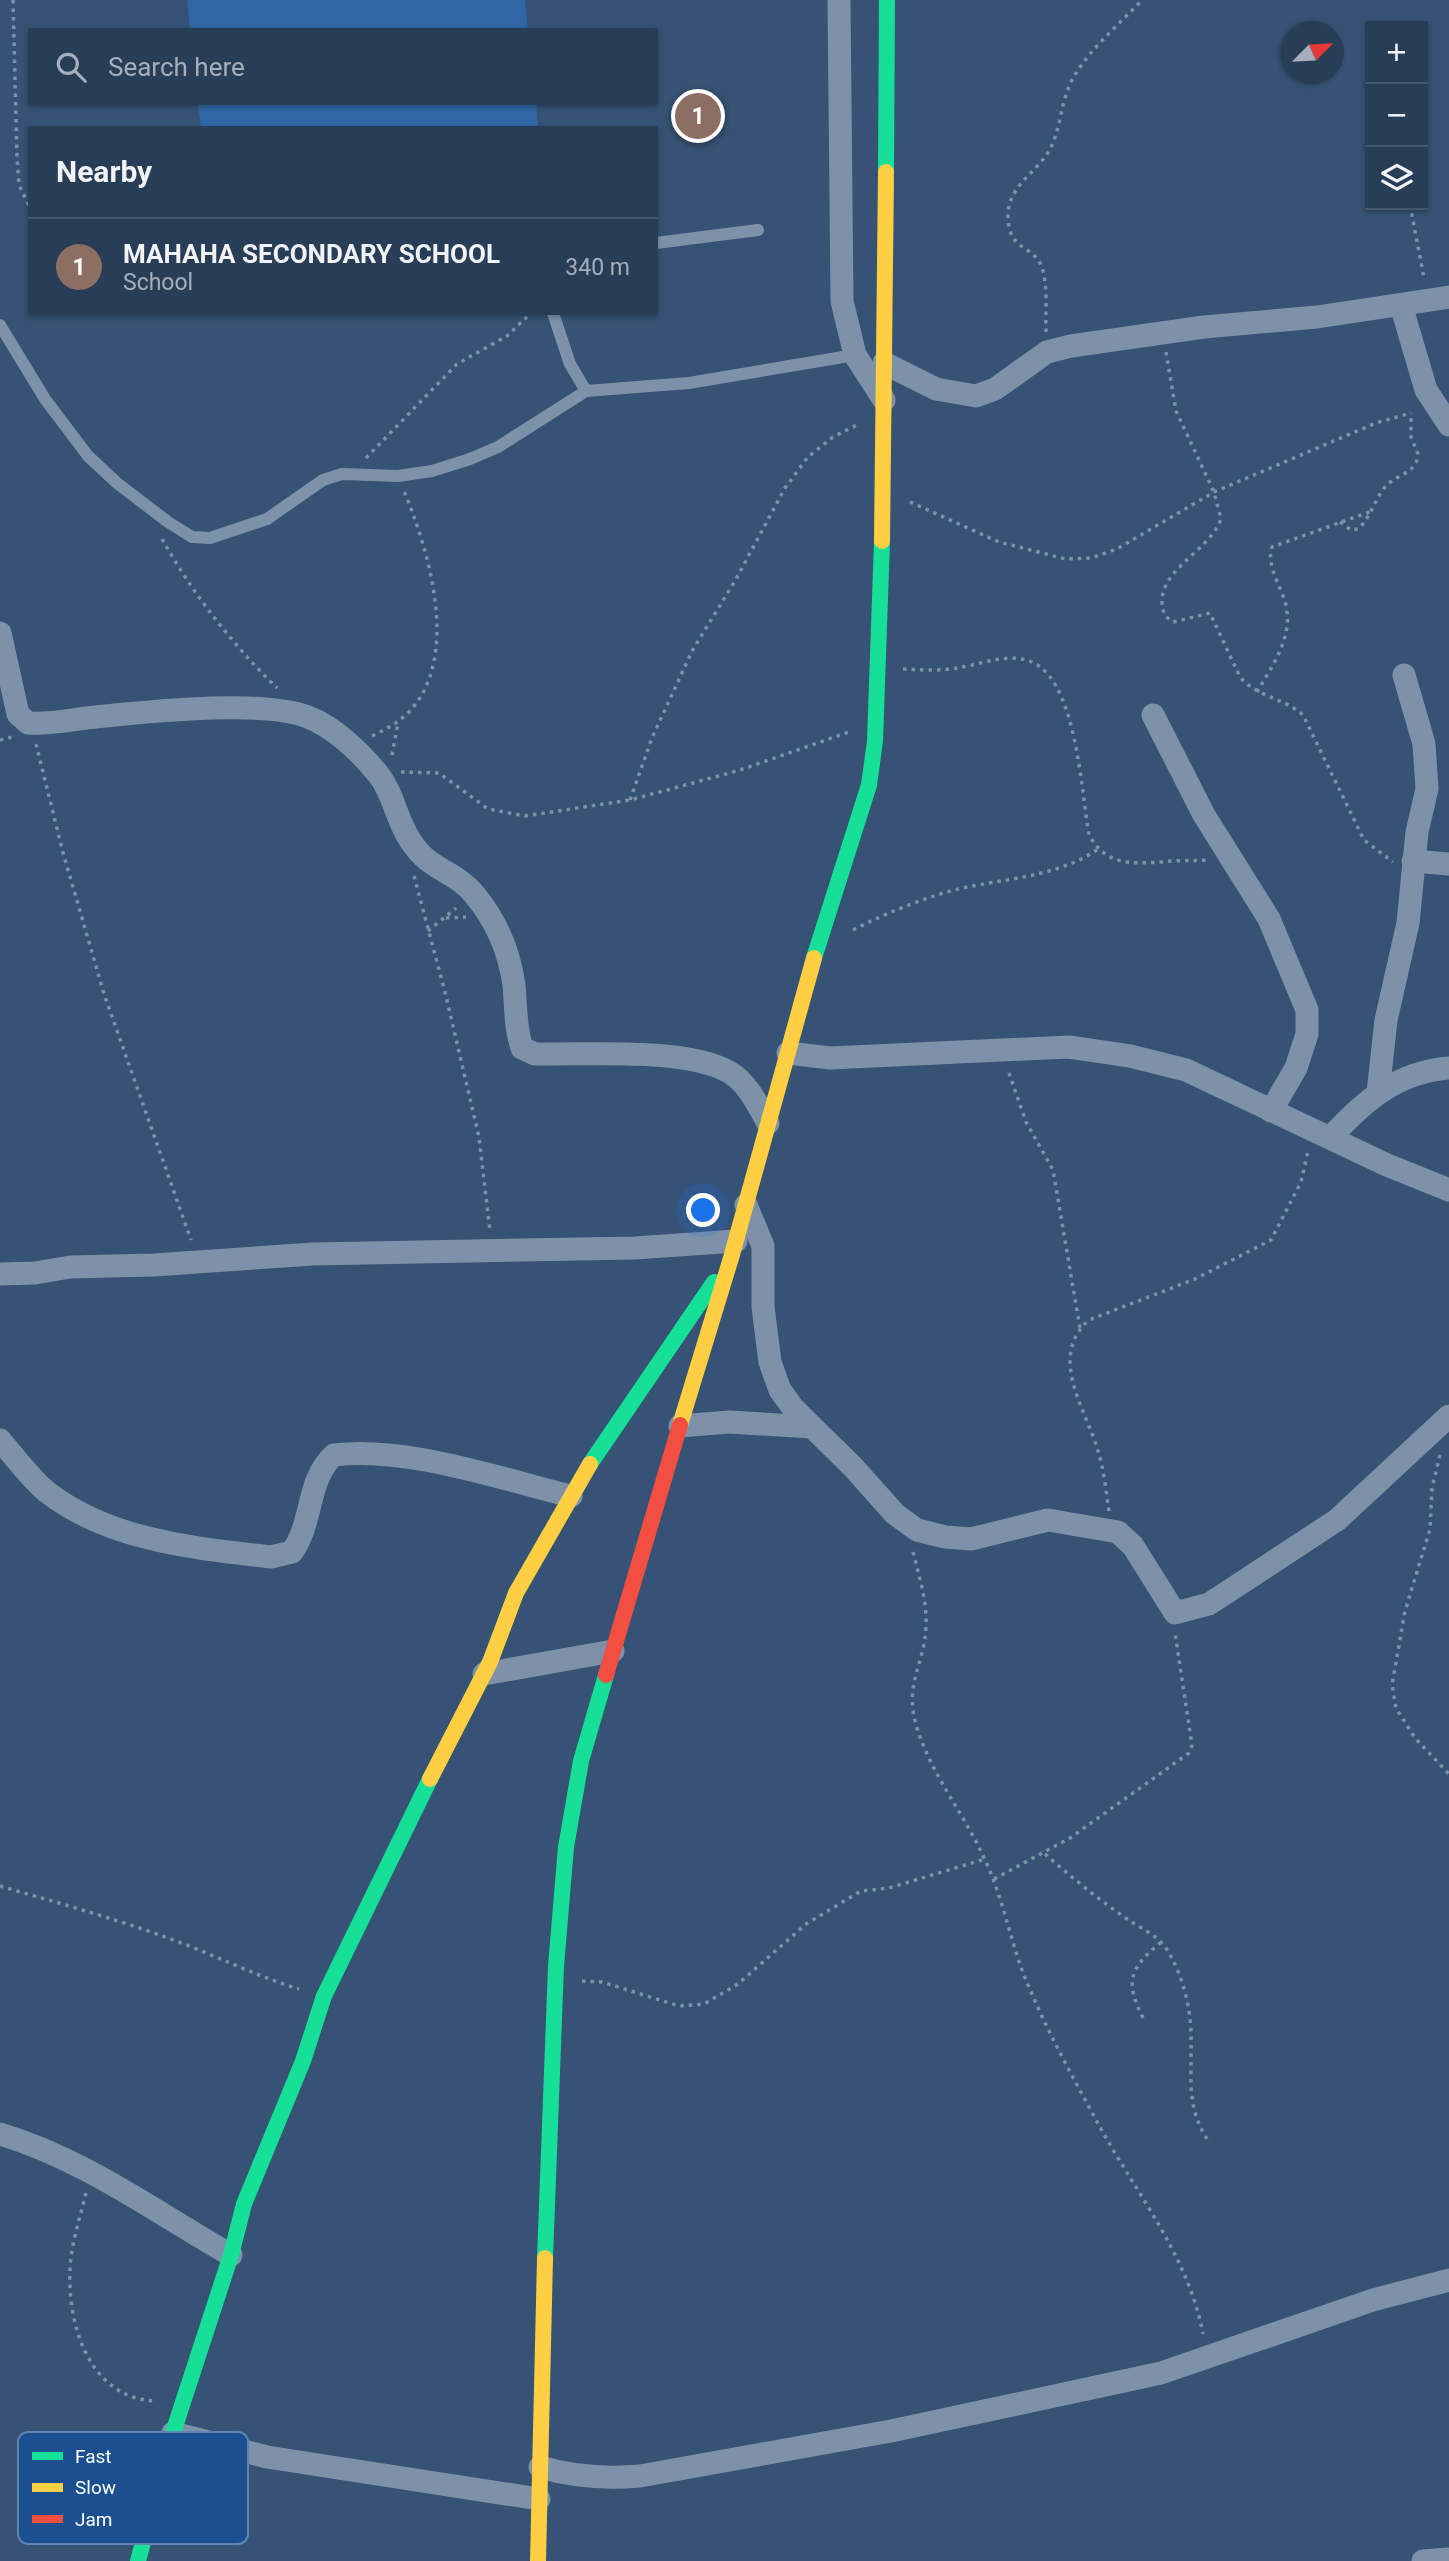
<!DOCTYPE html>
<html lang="en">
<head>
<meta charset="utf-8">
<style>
  :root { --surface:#283e57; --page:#344961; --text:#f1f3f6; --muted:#a5aeba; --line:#44576d; --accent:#b9c2ce }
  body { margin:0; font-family:Roboto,sans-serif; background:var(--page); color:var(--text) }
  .controls { position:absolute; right:21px; top:21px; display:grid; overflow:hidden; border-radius:0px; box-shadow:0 2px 5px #0004 }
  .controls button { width:63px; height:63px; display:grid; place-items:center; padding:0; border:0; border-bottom:2px solid var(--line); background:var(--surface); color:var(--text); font:35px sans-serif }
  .compass { position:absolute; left:1281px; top:21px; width:63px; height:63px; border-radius:50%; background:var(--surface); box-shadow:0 2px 5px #0004; rotate:66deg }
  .you { position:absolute; left:704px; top:1211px; width:24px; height:24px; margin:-18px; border:5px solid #fff; border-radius:50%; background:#1a73e8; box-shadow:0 0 0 10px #1a73e833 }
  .badge { display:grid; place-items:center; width:46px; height:46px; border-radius:50%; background:var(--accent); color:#fff; font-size:23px; font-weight:700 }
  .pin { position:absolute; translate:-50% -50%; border:4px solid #fff; box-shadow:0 2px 7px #0006 }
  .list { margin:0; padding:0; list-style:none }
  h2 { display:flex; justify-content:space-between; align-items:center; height:91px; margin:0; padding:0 28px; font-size:30px }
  h2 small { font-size:23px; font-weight:400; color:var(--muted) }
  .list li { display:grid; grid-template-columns:46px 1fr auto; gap:21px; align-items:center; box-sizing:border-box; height:98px; padding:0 28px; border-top:2px solid var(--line) }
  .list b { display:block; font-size:26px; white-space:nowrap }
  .list p { margin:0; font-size:23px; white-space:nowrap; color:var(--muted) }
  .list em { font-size:23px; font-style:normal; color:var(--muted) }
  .icon { flex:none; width:38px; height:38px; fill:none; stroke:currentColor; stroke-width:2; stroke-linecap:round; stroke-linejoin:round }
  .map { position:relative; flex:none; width:1449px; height:2561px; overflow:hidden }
  .search { position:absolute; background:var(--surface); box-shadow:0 2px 5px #0004; left:28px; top:28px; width:630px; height:77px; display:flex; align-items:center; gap:18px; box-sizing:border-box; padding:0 24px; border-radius:0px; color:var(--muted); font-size:26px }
  .panel { position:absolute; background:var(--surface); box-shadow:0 2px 5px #0004; left:28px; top:126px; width:630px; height:189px; border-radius:0px }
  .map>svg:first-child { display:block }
  .pitch { fill:#2f66a5 }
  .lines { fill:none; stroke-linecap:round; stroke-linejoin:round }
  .path { stroke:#7d92a8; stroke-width:3.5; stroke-dasharray:3.5 5; stroke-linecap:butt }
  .lane { stroke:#7d92a8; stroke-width:12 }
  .street { stroke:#7d92a8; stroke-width:23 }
  .fast { stroke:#16e098; stroke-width:16 }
  .slow { stroke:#ffcf43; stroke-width:16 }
  .jam { stroke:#f24e42; stroke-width:16 }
  .key { fill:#1b4f8f; stroke:#5f84b1; stroke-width:2 }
  .key-label { font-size:19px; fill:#fff }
</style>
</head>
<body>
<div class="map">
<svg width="1449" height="2561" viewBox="0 0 1449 2561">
  <rect width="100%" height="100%" fill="#365274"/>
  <!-- pitch -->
  <g class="pitch">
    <polygon points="187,0 525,0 528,30 190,30"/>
    <polygon points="198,103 536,103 538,128 201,128"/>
  </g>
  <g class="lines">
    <!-- path -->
    <g class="path">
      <polyline points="13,0 17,157 19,185 30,208"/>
      <polyline points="1378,21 1379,26"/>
      <polyline points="1410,205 1424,278"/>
      <path d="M1046 332C1045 312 1049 281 1040 263 1030 245 1009 250 1008 217 1007 187 1035 174 1049 151 1061 130 1060 103 1072 80 1089 49 1118 26 1142 0"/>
      <path d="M1166 352 1176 411 1214 492 1221 519C1208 555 1148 573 1165 616L1173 622 1210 613 1240 677C1257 697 1284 698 1303 715L1364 840 1393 862"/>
      <polyline points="366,458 457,364 507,336 531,313"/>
      <polyline points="910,502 999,542 1066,559 1091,558 1117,549 1214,492 1376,423 1411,413"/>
      <path d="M1340 522 1351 530 1358 529C1372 516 1375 497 1387 485 1398 474 1417 473 1418 454L1411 437V413"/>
      <path d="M162 539C193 594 232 644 277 688"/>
      <path d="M903 669C921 670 939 671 957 668 978 665 1004 654 1026 660 1077 672 1081 793 1089 835 1106 865 1129 864 1161 862 1176 860 1191 861 1206 860"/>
      <path d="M1257 692C1271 668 1291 640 1287 611 1285 591 1265 567 1272 547L1372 511"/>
      <path d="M372 736C386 729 398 723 409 712 461 657 429 551 404 491"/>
      <polyline points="0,740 12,737"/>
      <polyline points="36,744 62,849 104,994 191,1240"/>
      <polyline points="392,755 398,723"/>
      <polyline points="401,772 439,773 488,809 525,816 630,800 737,771 849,732"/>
      <polyline points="630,800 652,738 692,651 735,581 785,488 808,457 833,437 859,424"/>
      <polyline points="414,876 445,992 479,1137 490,1231"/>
      <polyline points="446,918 466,917"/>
      <path d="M853 930C882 915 912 903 943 893 994 878 1054 880 1098 849"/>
      <polyline points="428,931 456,908"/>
      <polyline points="1009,1073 1026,1122 1053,1170 1080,1328"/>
      <polyline points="1440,1455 1432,1488 1430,1529 1405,1611 1392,1685 1396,1708 1415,1738 1449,1774"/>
      <path d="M1109 1511C1106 1491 1104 1470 1098 1451 1086 1409 1047 1357 1089 1320L1195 1279 1271 1240 1301 1182 1308 1151"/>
      <path d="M913 1552C919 1576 927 1600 926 1625 925 1666 903 1683 917 1728 932 1776 965 1815 985 1860 1002 1896 1009 1934 1022 1970 1043 2024 1072 2076 1100 2127 1137 2194 1189 2258 1203 2334"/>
      <path d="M1045 1854C1070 1876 1097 1898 1124 1917 1141 1929 1158 1934 1169 1953 1180 1972 1188 1997 1190 2019 1195 2064 1181 2104 1210 2143"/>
      <polyline points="994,1879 1070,1838 1189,1753 1192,1745 1175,1633"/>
      <path d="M0 1886C62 1904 124 1921 184 1944 223 1959 259 1977 299 1989"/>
      <polyline points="582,1981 602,1982 679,2006 704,2004 738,1984 806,1924 861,1891 889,1888 985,1859"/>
      <path d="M1143 2018C1125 1982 1129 1969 1160 1943"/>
      <path d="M86 2193C81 2214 74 2235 71 2257 64 2316 86 2399 156 2401"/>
    </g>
    <!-- lane -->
    <g class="lane">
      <polyline points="656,243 758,230"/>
      <polyline points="553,313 570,364 586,391"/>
      <polyline points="0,325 45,399 88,456 117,483 168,522 192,537 210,538 267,519 323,480 342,474 398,476 432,471 470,459 498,447 586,391 689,383 855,355"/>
    </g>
    <!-- street -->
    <g class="street">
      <polyline points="839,0 842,301 855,355 884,400"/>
      <polyline points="1401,305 1426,390 1449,425"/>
      <polyline points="884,363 936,389 976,396 995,389 1047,352 1071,346 1204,327 1317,317 1449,297"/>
      <path d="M0 633 18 714 28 723C51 725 73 719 96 717 147 712 263 699 308 717 334 727 360 752 378 774 394 794 396 819 410 840 430 872 453 869 474 894 496 920 509 950 514 985 516 1006 515 1028 522 1048L535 1054C587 1055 685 1047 729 1072 747 1082 758 1105 768 1123"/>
      <polyline points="1153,715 1204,815 1269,919 1307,1010 1307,1034 1296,1068 1271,1111"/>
      <polyline points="1413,861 1449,864"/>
      <polyline points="788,1053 830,1058 1069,1047 1130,1056 1186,1070 1387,1165 1449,1190"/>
      <polyline points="1378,1093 1386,1020 1408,923 1417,832 1427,789 1424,744 1404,675"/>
      <path d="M1330 1138C1364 1101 1397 1072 1449 1068"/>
      <polyline points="746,1205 763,1246 763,1307 770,1362 780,1390 793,1408 853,1467 895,1514 917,1530 945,1537 971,1539 1048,1520 1118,1532 1133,1546 1175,1613 1209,1604 1337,1520 1449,1416"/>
      <polyline points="0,1274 35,1273 70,1267 154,1265 313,1254 635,1248 736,1241"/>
      <polyline points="680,1426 729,1422 812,1427"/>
      <path d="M0 1440C15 1457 30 1478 47 1492 110 1541 195 1548 271 1557L292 1552C314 1521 306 1480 334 1455 406 1446 501 1479 571 1496"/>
      <polyline points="484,1674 613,1651"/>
      <path d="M0 2134C84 2159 155 2212 231 2255"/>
      <polyline points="173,2433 267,2457 539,2499"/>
      <path d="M540 2467C574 2477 605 2479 640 2476L891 2431 1161 2373 1373 2300 1449 2280"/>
      <polyline points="1423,2561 1449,2559"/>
    </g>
    <!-- fast -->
    <g class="fast">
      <polyline points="886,172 887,0"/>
      <polyline points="814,958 869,785 875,741 882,541"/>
      <polyline points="590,1464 714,1282"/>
      <polyline points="545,2258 556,1966 566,1847 581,1761 606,1675"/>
      <polyline points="138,2561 169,2445 231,2255 244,2204 303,2061 324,1996 430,1779"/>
    </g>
    <!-- slow -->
    <g class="slow">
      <polyline points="882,541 886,172"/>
      <polyline points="680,1425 731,1258 814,958"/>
      <polyline points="430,1779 490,1662 516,1593 590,1464"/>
      <polyline points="538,2561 545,2258"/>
    </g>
    <!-- jam -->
    <polyline class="jam" points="606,1675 680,1425"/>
  </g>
  <!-- legend -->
  <rect x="18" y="2432" width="230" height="112" rx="10" class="key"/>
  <rect x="32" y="2452" width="31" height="8" fill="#16e098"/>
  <rect x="32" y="2483" width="31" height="9" fill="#ffcf43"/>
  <rect x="32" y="2515" width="31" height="8" fill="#f24e42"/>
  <g class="key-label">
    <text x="75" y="2463">Fast</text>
    <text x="75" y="2494">Slow</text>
    <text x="75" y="2526">Jam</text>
  </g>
</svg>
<div class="controls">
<button>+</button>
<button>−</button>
<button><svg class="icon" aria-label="layers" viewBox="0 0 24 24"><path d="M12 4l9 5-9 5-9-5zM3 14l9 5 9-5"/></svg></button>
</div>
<svg class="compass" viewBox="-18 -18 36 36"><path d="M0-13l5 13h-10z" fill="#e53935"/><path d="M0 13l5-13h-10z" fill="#a5aeba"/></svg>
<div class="you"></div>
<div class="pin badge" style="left:698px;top:116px;background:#8d6e63">1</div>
<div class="search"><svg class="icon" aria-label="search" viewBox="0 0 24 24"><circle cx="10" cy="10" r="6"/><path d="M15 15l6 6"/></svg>Search here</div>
<section class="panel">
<h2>Nearby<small></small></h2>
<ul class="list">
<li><span class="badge" style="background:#8d6e63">1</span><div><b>MAHAHA SECONDARY SCHOOL</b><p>School</p></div><em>340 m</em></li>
</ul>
</section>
</div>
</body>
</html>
